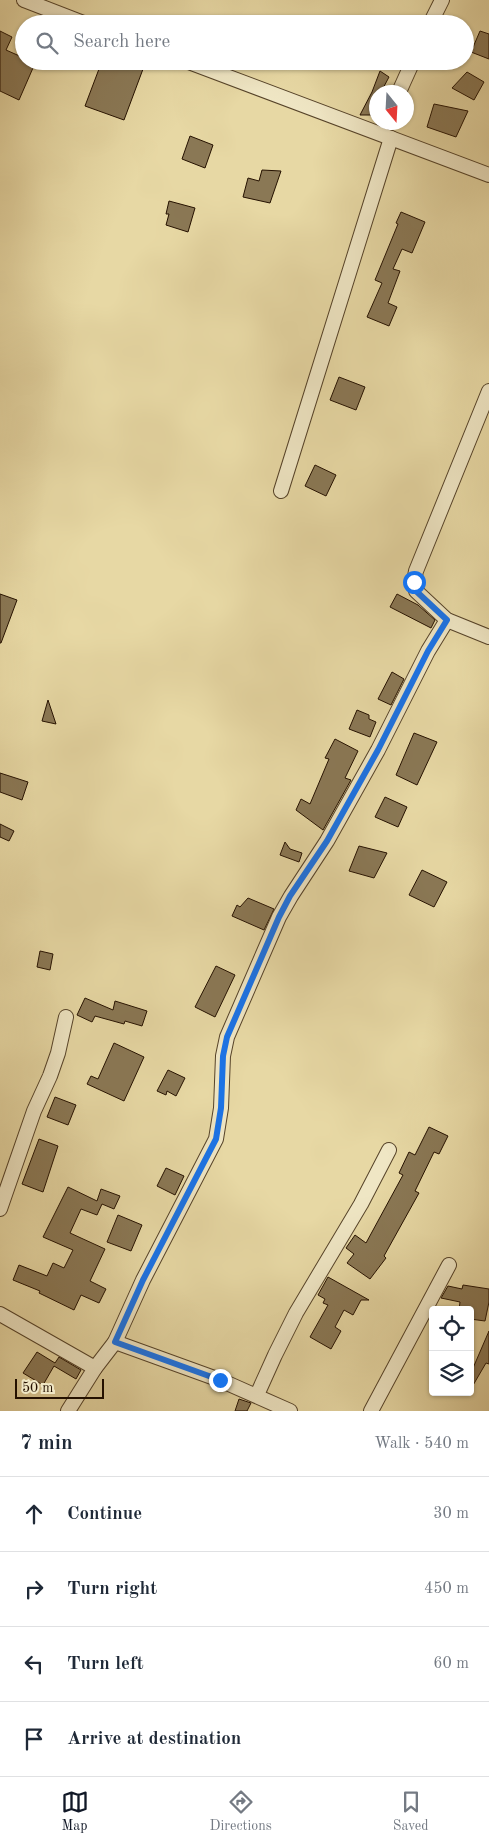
<!DOCTYPE html>
<html lang="en">
<head>
<meta charset="utf-8">
<style>
  :root { --surface:#fff; --page:#f6f6f7; --text:#1f2937; --muted:#747a83; --line:#e0e1e3; --accent:#111827 }
  body { margin:0; font-family:"Old Standard TT",serif; background:var(--page); color:var(--text) }
  .controls { position:absolute; right:15px; bottom:15px; display:grid; overflow:hidden; border-radius:5px; box-shadow:0 1px 4px #0004 }
  .controls button { width:45px; height:45px; display:grid; place-items:center; padding:0; border:0; border-bottom:1px solid var(--line); background:var(--surface); color:var(--text); font:25px sans-serif }
  .compass { position:absolute; left:369px; top:85px; width:45px; height:45px; border-radius:50%; background:var(--surface); box-shadow:0 1px 4px #0004; rotate:162deg }
  .scale { position:absolute; left:15px; bottom:12px; width:89px; box-sizing:border-box; padding-left:5px; border:2px solid #251100; border-top:0; font-size:14px; line-height:18px; white-space:nowrap; color:#251100; -webkit-text-stroke:4px #efe6c4; paint-order:stroke }
  .stop { position:absolute; width:15px; height:15px; margin:-11px; border:4px solid #1a73e8; border-radius:50%; background:#fff }
  .stop.end { background:#1a73e8; border-color:#fff; box-shadow:0 1px 5px #0008 }
  .list { margin:0; padding:0; list-style:none }
  h2 { display:flex; justify-content:space-between; align-items:center; height:65px; margin:0; padding:0 20px; font-size:21px }
  h2 small { font-size:16px; font-weight:400; color:var(--muted) }
  .list li { display:grid; grid-template-columns:32px 1fr auto; gap:15px; align-items:center; box-sizing:border-box; height:75px; padding:0 20px; border-top:1px solid var(--line) }
  .list b { display:block; font-size:19px; white-space:nowrap }
  .list em { font-size:16px; font-style:normal; color:var(--muted) }
  .icon { flex:none; width:28px; height:28px; fill:none; stroke:currentColor; stroke-width:2; stroke-linecap:round; stroke-linejoin:round }
  .map { position:relative; flex:none; width:489px; height:1411px; overflow:hidden }
  .search { position:absolute; background:var(--surface); box-shadow:0 1px 4px #0004; left:15px; right:15px; top:15px; height:55px; display:flex; align-items:center; gap:12px; box-sizing:border-box; padding:0 18px; border-radius:28px; color:var(--muted); font-size:19px }
  .sheet { height:365px; background:var(--surface) }
  nav { display:flex; justify-content:space-around; align-items:center; box-sizing:border-box; height:70px; border-top:1px solid var(--line); background:var(--surface); font-size:14px; color:var(--muted) }
  nav a { display:grid; justify-items:center; gap:2px }
  nav .on { color:var(--accent) }
  .map>svg:first-child { display:block }
  .building { fill:#8a7855; stroke:#251100 }
  .lines { fill:none; stroke-linecap:round; stroke-linejoin:round }
  .minor-casing { stroke:#564329; stroke-width:16 }
  .minor { stroke:#efe6c4; stroke-width:14 }
  .route { stroke:#1a73e8; stroke-width:6 }
</style>
</head>
<body>
<div class="map">
<svg width="489" height="1411" viewBox="0 0 489 1411">
  <rect width="100%" height="100%" fill="#e7d8a4"/>
  <filter id="stains"><feTurbulence type="fractalNoise" baseFrequency=".004" numOctaves="4"/><feColorMatrix values="0 0 0 0 .2 0 0 0 0 .09 0 0 0 0 .02 0 0 0 .5 -.17"/></filter>
  <radialGradient id="worn" r=".72"><stop offset=".6" stop-color="#630" stop-opacity="0"/><stop offset="1" stop-color="#630" stop-opacity=".3"/></radialGradient>
  <!-- building -->
  <g class="building">
    <polygon points="0,31 12,37 6,50 24,58 24,61 36,61 19,100 0,91"/>
    <polygon points="480,31 489,34 489,59 471,52"/>
    <polygon points="102,61 146,61 124,120 85,106"/>
    <polygon points="380,71 389,77 381,92 376,92 376,103 371,115 360,115 372,92"/>
    <polygon points="467,72 484,82 474,100 452,88"/>
    <polygon points="434,104 468,111 456,137 427,127"/>
    <polygon points="190,136 213,145 205,168 182,159"/>
    <polygon points="262,170 281,171 270,203 243,197 248,178 259,181"/>
    <polygon points="169,201 195,208 188,232 166,225 169,214 166,214"/>
    <polygon points="401,212 425,222 412,253 402,249 393,269 400,271 388,303 397,307 389,326 367,317 382,283 375,280 398,224 396,223"/>
    <polygon points="339,377 365,387 356,410 330,400"/>
    <polygon points="315,465 336,475 326,496 305,486"/>
    <polygon points="0,594 17,600 1,643 0,643"/>
    <polygon points="397,594 418,605 435,620 431,628 390,607"/>
    <polygon points="392,672 404,679 391,705 378,699"/>
    <polygon points="48,700 56,724 42,721"/>
    <polygon points="357,710 369,715 369,719 376,722 370,737 349,729"/>
    <polygon points="414,733 437,742 417,785 396,775"/>
    <polygon points="335,739 358,751 345,778 351,780 323,830 296,810 301,799 310,804 329,759 325,758"/>
    <polygon points="0,773 28,782 22,800 0,792"/>
    <polygon points="385,797 407,807 398,827 375,817"/>
    <polygon points="0,824 14,831 9,841 0,837"/>
    <polygon points="285,842 290,849 302,853 299,862 280,855"/>
    <polygon points="359,846 387,853 374,878 349,871"/>
    <polygon points="422,870 447,882 434,907 409,895"/>
    <polygon points="248,898 274,909 264,930 232,916 237,905 240,907"/>
    <polygon points="40,951 53,954 50,970 37,967"/>
    <polygon points="216,966 235,975 215,1017 195,1007"/>
    <polygon points="85,998 113,1010 115,1001 147,1011 142,1026 125,1021 124,1024 95,1016 92,1022 77,1015"/>
    <polygon points="114,1043 144,1057 124,1101 87,1084 91,1076 98,1079"/>
    <polygon points="168,1070 185,1078 176,1096 167,1091 166,1095 157,1091"/>
    <polygon points="55,1097 76,1105 68,1125 47,1117"/>
    <polygon points="429,1127 448,1136 439,1154 434,1152 415,1191 419,1193 384,1256 386,1258 370,1279 347,1263 354,1254 346,1248 355,1235 366,1243 403,1175 399,1173 409,1152 415,1155"/>
    <polygon points="39,1139 58,1146 43,1192 22,1184"/>
    <polygon points="166,1168 184,1176 175,1195 157,1186"/>
    <polygon points="68,1187 97,1201 101,1189 120,1196 114,1209 102,1204 97,1215 81,1209 70,1233 105,1249 90,1281 106,1289 99,1303 81,1295 74,1310 39,1293 40,1291 13,1280 19,1265 47,1276 53,1263 64,1268 73,1250 43,1237"/>
    <polygon points="118,1215 142,1225 131,1251 107,1242"/>
    <polygon points="328,1277 369,1300 361,1300 353,1315 344,1310 335,1327 341,1331 331,1349 310,1337 328,1305 323,1303 325,1299 318,1295"/>
    <polygon points="463,1285 489,1289 489,1302 485,1321 470,1319 470,1310 459,1310 460,1302 441,1298 448,1286 462,1289"/>
    <polygon points="489,1331 489,1364 486,1363 472,1387 470,1386 470,1375"/>
    <polygon points="37,1352 55,1363 59,1357 81,1370 76,1379 54,1366 43,1385 23,1373"/>
    <polygon points="239,1399 251,1403 247,1411 235,1411"/>
  </g>
  <g class="lines">
    <defs>
      <g id="minor">
        <polyline points="24,0 86,24"/>
        <polyline points="430,24 442,0"/>
        <polyline points="186,61 489,175"/>
        <polyline points="399,92 413,61"/>
        <polyline points="489,391 416,571 414,581 416,591 447,620 489,637"/>
        <polyline points="281,491 391,138"/>
        <polyline points="0,1209 34,1111 50,1076 58,1053 66,1017"/>
        <polyline points="0,1314 95,1368 115,1342 220,1380 290,1411"/>
        <polyline points="115,1342 143,1280 216,1139 221,1108 223,1056 227,1037 279,917 291,896 327,841 378,750 428,651 447,620"/>
        <polyline points="257,1395 275,1355 296,1313 361,1204 389,1150"/>
        <polyline points="68,1411 95,1368"/>
        <polyline points="371,1411 449,1265"/>
      </g>
    </defs>
    <!-- minor casing -->
    <use href="#minor" class="minor-casing"/>
    <!-- minor -->
    <use href="#minor" class="minor"/>
  </g>
  <g class="lines">
    <!-- route -->
    <polyline class="route" points="220,1380 115,1342 143,1280 216,1139 221,1108 223,1056 227,1037 279,917 290,896 327,841 378,750 428,651 447,620 416,591 414,582"/>
  </g>
  <rect width="100%" height="100%" filter="url(#stains)"/>
  <rect width="100%" height="100%" fill="url(#worn)"/>
</svg>
<div class="controls">
<button><svg class="icon" aria-label="locate" viewBox="0 0 24 24"><circle cx="12" cy="12" r="6"/><path d="M12 2v4M12 18v4M2 12h4M18 12h4"/></svg></button>
<button><svg class="icon" aria-label="layers" viewBox="0 0 24 24"><path d="M12 4l9 5-9 5-9-5zM3 14l9 5 9-5"/></svg></button>
</div>
<svg class="compass" viewBox="-18 -18 36 36"><path d="M0-13l5 13h-10z" fill="#e53935"/><path d="M0 13l5-13h-10z" fill="#747a83"/></svg>
<div class="scale">50 m</div>
<div class="stop" style="left:414px;top:582px"></div>
<div class="stop end" style="left:220px;top:1380px"></div>
<div class="search"><svg class="icon" aria-label="search" viewBox="0 0 24 24"><circle cx="10" cy="10" r="6"/><path d="M15 15l6 6"/></svg>Search here</div>
</div>
<section class="sheet">
<h2>7 min<small>Walk · 540 m</small></h2>
<ul class="list">
<li><svg class="icon" aria-label="ahead" viewBox="0 0 24 24"><path d="M12 20V5M6 11l6-6 6 6"/></svg><div><b>Continue</b></div><em>30 m</em></li>
<li><svg class="icon" aria-label="right" viewBox="0 0 24 24"><path d="M7 20v-9h11M14 6l5 5-5 5"/></svg><div><b>Turn right</b></div><em>450 m</em></li>
<li><svg class="icon" aria-label="left" viewBox="0 0 24 24"><path d="M17 20v-9H6M10 6l-5 5 5 5"/></svg><div><b>Turn left</b></div><em>60 m</em></li>
<li><svg class="icon" aria-label="arrive" viewBox="0 0 24 24"><path d="M6 21V4h12l-3 4 3 4H6"/></svg><div><b>Arrive at destination</b></div></li>
</ul>
</section>
<nav>
<a class="on"><svg class="icon" aria-label="map" viewBox="0 0 24 24"><path d="M3 6l6-2 6 2 6-2v14l-6 2-6-2-6 2zM9 4v14M15 6v14"/></svg>Map</a>
<a><svg class="icon" aria-label="directions" viewBox="0 0 24 24"><path d="M12 3l9 9-9 9-9-9zM9 14v-3h6M13 9l2 2-2 2"/></svg>Directions</a>
<a><svg class="icon" aria-label="saved" viewBox="0 0 24 24"><path d="M7 4h10v16l-5-4-5 4z"/></svg>Saved</a>
</nav>
</body>
</html>
